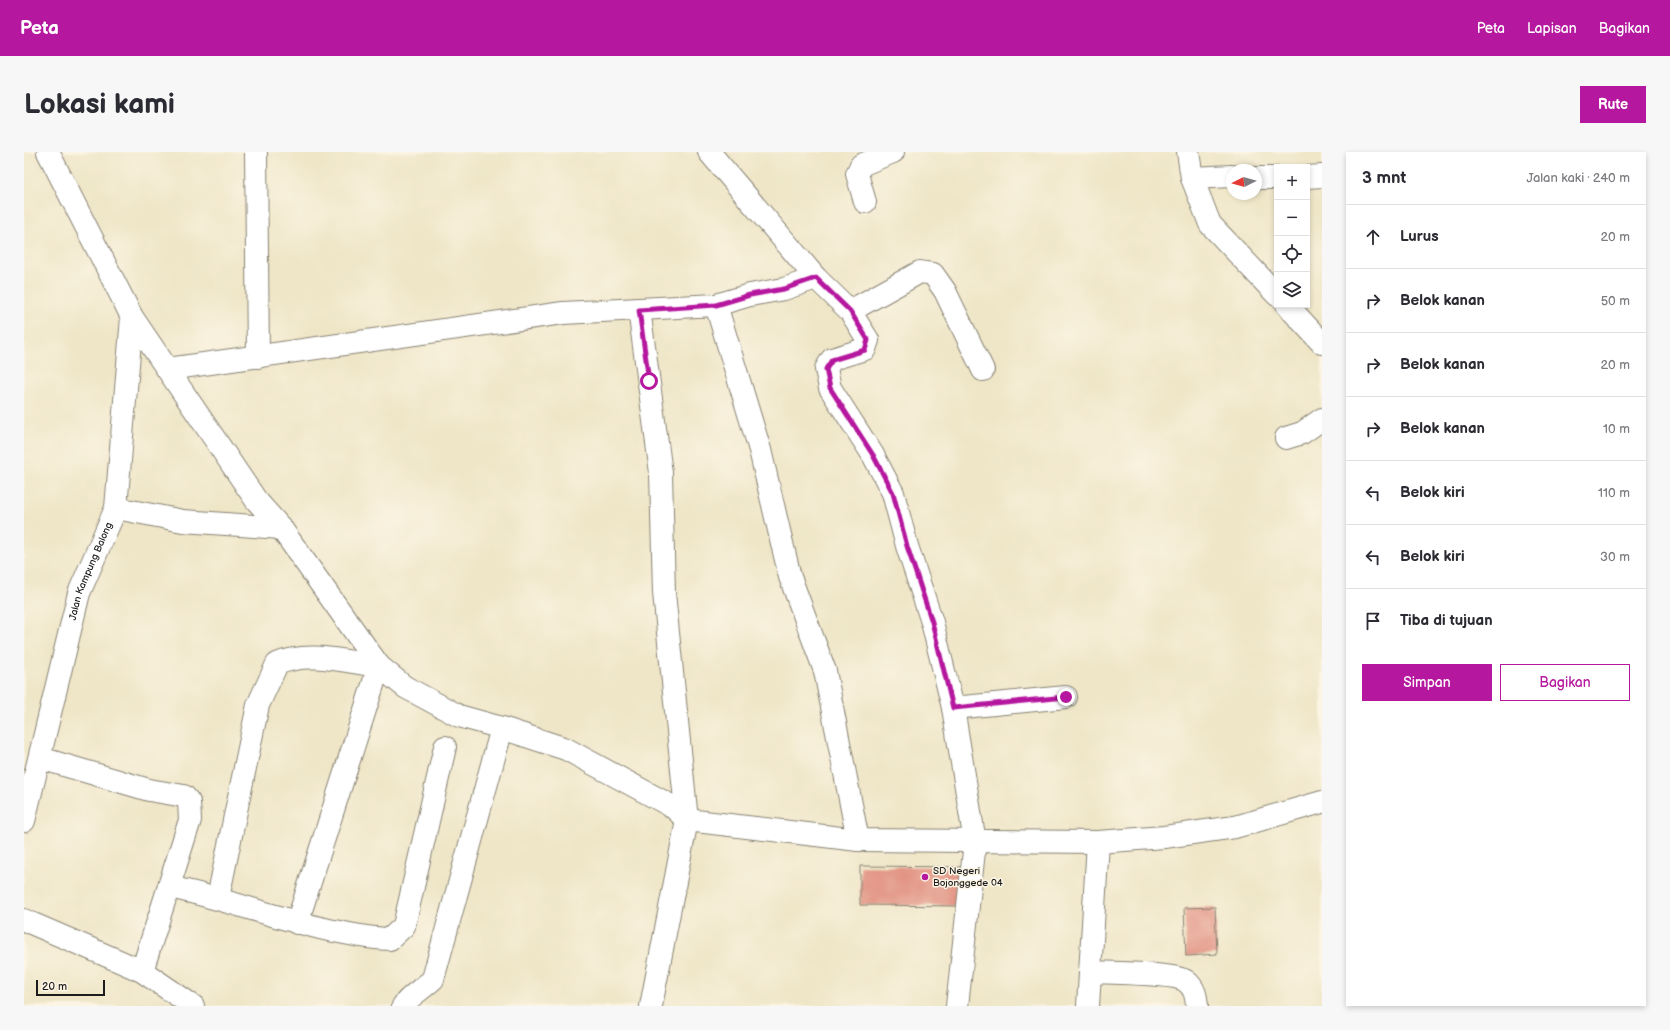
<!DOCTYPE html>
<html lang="id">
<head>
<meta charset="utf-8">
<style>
  :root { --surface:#fff; --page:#f7f7f7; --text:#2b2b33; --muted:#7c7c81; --line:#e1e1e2; --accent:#b5179e }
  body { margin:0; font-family:"Balsamiq Sans",sans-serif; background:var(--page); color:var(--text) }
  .controls { position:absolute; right:12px; top:12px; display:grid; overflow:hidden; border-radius:0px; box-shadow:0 2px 6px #0003 }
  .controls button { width:36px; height:36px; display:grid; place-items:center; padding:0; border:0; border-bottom:1px solid var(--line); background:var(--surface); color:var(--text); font:20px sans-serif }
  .compass { position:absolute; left:1202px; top:12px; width:36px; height:36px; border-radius:50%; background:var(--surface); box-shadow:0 2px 6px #0003; rotate:264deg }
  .scale { position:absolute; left:12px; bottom:10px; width:69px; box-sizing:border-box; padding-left:4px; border:2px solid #1c1c1c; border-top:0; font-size:11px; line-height:14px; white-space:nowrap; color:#1c1c1c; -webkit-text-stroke:3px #fcf5e5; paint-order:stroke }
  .stop { position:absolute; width:12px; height:12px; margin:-9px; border:3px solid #b5179e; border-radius:50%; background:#fff }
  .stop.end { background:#b5179e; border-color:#fff; box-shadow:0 1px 4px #0008 }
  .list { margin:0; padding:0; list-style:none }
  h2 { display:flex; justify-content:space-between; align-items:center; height:52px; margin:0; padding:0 16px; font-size:17px }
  h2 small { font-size:13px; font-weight:400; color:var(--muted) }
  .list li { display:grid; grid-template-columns:26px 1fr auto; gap:12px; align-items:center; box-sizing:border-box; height:64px; padding:0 16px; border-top:1px solid var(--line) }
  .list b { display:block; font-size:15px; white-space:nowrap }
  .list em { font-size:13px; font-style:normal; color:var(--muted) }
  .actions { display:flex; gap:8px; padding:12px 16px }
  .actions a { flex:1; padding:9px 0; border:1px solid var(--accent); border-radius:0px; text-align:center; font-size:14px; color:var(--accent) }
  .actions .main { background:var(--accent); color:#fff }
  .icon { flex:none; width:22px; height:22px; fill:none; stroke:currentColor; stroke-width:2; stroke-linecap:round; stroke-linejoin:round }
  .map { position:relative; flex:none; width:1298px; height:854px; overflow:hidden; border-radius:0px }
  header { display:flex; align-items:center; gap:24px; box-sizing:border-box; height:56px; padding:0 20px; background:var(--accent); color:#fff }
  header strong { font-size:19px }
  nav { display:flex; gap:22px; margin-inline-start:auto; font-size:14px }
  .intro { display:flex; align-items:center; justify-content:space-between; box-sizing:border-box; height:96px; padding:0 24px }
  h1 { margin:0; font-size:28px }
  .button { padding:10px 18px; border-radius:0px; background:var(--accent); color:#fff; font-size:14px; font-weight:700 }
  main { display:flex; gap:24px; padding:0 24px }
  aside { flex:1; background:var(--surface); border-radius:0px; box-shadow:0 2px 6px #0003 }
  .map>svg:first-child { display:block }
  .building { fill:#e19080 }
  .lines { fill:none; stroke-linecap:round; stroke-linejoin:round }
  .minor-casing { stroke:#868172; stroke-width:24 }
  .minor { stroke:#fff; stroke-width:22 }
  .route { stroke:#b5179e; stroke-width:5 }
  .poi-dot { fill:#b5179e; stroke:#fcf5e5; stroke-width:1.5 }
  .labels { text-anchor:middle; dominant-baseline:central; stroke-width:3; stroke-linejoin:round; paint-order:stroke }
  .street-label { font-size:10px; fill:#1c1c1c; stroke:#fcf5e5 }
  .poi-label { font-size:10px; fill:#1c1c1c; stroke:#fcf5e5; text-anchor:start }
</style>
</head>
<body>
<header>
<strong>Peta</strong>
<nav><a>Peta</a><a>Lapisan</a><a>Bagikan</a></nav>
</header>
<div class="intro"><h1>Lokasi kami</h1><a class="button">Rute</a></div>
<main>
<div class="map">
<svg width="1298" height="854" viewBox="0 0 1298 854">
  <rect width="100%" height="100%" fill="#fcf5e5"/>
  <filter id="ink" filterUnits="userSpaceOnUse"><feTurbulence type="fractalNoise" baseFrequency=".025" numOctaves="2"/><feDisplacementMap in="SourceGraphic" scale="8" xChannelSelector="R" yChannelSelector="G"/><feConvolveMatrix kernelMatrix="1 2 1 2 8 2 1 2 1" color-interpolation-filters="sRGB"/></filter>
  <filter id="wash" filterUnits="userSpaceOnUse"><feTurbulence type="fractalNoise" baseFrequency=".012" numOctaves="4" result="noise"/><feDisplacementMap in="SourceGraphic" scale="16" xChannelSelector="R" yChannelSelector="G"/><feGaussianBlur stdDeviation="0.9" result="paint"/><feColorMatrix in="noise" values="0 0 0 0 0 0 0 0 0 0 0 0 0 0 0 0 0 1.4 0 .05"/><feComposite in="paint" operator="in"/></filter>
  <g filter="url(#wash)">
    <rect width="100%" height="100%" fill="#efe6c8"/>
    <g id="blocks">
      <!-- building -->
      <g class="building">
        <polygon points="836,714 941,715 941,754 836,753"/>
        <polygon points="1191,755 1193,802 1162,804 1160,756"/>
      </g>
    </g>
  </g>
  <g filter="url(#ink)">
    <use href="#blocks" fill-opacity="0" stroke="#868172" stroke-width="1"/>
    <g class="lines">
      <defs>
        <g id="minor">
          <polyline points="24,0 108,165 232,348 257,376 355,514 381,535 435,564 478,576 542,597 649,655 663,668 834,688 1074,690 1140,685 1211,675 1298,650"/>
          <polyline points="232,0 234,205"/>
          <polyline points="685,0 792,126"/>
          <polyline points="1164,0 1168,26 1186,72 1253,143"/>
          <polyline points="1283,25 1298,24"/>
          <polyline points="1168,26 1208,24"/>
          <polyline points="1232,26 1253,26"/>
          <polyline points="841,50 833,22 837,13 869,0"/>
          <polyline points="692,153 736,298 766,425 801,519 834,688"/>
          <polyline points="1263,153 1298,191"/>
          <polyline points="615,157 637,321 640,441 663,668 627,854"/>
          <polyline points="826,159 896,120 909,122 921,139 959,218"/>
          <polyline points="144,217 539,161 692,153 726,143 760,137 792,126 826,159 844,188 841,197 808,207 802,217 806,236 849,303 869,341 883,394 908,470 929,556 951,690 933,854"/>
          <polyline points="1262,286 1278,281 1298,267"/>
          <polyline points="92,356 159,369 257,376"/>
          <polyline points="929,556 1042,545"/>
          <polyline points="16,606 125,638 160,644 165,650 166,668 118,819"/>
          <path id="s1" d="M0 669 55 441 92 356 108 165"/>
          <path d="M145 735C199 746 251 766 305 778 326 782 345 787 366 787L380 774 421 595"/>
          <path d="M194 746 234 553 253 512C284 498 323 510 355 514"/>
          <polyline points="0,768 118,819 169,854"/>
          <polyline points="273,771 355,514"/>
          <path d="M1066 820C1083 821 1151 821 1162 829 1171 836 1172 844 1173 854"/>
          <path d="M379 854C385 844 400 836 409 827L478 576"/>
          <polyline points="1064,854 1074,690"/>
        </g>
      </defs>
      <!-- minor casing -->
      <use href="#minor" class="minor-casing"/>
      <!-- minor -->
      <use href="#minor" class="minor"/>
    </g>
  </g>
  <g class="lines" filter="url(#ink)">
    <!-- route -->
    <polyline class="route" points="625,229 615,158 692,153 726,143 760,137 792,126 826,159 844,188 841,198 808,208 802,217 806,236 849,303 869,341 883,394 908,470 929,556 1042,545"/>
  </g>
  <!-- markers -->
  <circle class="poi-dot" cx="901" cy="725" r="4"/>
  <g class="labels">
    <!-- street labels -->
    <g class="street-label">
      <text stroke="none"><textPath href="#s1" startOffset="259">Jalan Kampung Balong</textPath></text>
    </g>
    <!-- poi labels -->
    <g class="poi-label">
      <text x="909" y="719">SD Negeri<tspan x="909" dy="12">Bojonggede 04</tspan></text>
    </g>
  </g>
</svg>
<div class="controls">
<button>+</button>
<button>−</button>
<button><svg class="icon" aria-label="locate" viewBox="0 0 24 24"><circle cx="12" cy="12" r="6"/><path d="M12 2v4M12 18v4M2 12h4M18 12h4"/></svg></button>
<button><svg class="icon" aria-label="layers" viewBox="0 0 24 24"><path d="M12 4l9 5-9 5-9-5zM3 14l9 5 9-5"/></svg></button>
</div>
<svg class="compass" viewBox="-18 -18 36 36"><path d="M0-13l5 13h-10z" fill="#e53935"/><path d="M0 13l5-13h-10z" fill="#7c7c81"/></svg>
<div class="scale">20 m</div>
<div class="stop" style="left:625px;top:229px"></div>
<div class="stop end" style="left:1042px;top:545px"></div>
</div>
<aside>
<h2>3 mnt<small>Jalan kaki · 240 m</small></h2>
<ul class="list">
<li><svg class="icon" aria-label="ahead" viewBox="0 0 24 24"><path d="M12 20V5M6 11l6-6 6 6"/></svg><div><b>Lurus</b></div><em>20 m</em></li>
<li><svg class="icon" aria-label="right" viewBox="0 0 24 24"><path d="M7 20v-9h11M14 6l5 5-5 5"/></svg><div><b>Belok kanan</b></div><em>50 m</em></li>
<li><svg class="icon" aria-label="right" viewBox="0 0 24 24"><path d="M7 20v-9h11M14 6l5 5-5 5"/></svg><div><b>Belok kanan</b></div><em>20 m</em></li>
<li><svg class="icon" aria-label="right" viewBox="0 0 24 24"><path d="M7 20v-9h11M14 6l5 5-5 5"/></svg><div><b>Belok kanan</b></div><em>10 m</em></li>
<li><svg class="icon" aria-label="left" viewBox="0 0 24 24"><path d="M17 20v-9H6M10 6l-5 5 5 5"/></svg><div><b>Belok kiri</b></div><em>110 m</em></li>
<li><svg class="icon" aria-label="left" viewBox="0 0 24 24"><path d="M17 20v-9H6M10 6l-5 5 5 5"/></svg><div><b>Belok kiri</b></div><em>30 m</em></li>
<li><svg class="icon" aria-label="arrive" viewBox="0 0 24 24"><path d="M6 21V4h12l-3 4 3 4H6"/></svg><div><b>Tiba di tujuan</b></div></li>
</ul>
<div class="actions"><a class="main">Simpan</a><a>Bagikan</a></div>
</aside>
</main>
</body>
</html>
